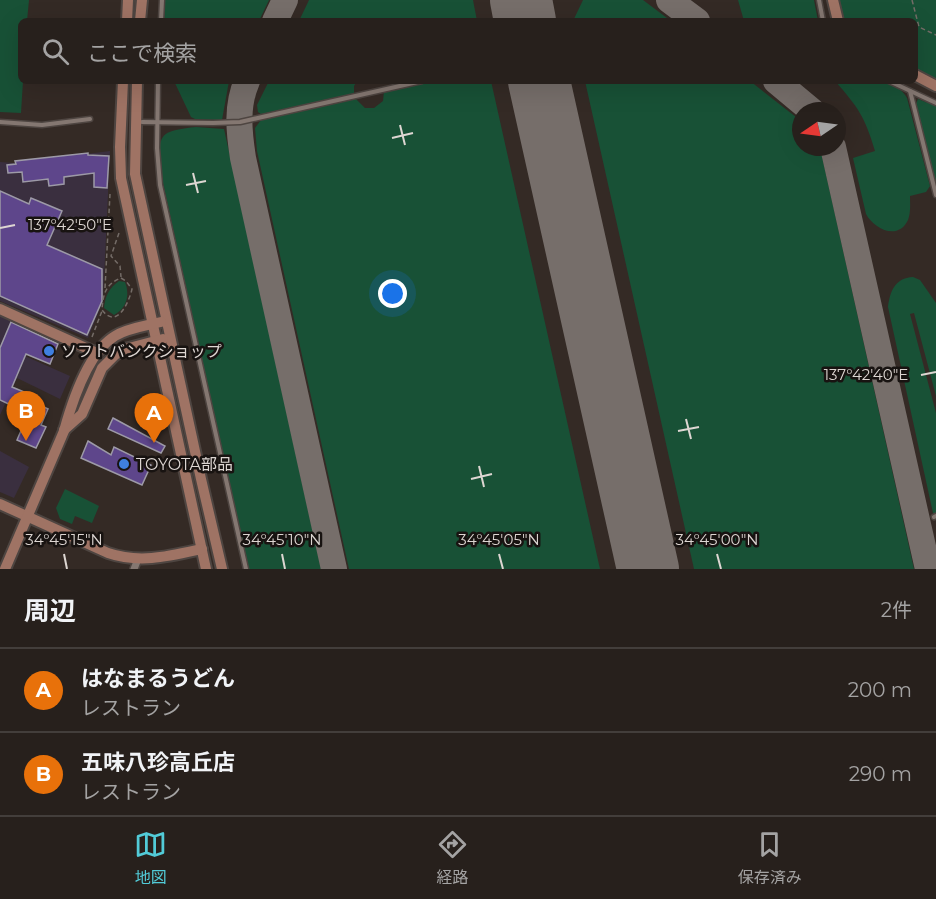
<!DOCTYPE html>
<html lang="ja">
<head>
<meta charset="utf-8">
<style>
  :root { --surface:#27201c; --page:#2f2825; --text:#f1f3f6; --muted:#a4a3a3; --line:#433e3b; --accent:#52cbd8 }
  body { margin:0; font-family:Montserrat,"Noto Sans JP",sans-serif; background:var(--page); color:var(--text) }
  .compass { position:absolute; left:792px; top:102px; width:54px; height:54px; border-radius:50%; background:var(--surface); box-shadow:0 6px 24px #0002; rotate:257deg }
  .you { position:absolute; left:393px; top:294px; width:21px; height:21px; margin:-15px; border:4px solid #fff; border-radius:50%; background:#1a73e8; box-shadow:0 0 0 9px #1a73e833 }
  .badge { display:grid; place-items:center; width:39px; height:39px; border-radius:50%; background:var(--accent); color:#fff; font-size:20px; font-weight:700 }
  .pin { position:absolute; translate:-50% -50px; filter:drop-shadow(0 2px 3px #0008) }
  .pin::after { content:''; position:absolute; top:32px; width:21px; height:18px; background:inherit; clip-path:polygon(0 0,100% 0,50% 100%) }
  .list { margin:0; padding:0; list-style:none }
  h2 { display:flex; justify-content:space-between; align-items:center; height:78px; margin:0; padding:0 24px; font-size:26px }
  h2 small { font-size:20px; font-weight:400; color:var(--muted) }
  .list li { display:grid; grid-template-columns:39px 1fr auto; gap:18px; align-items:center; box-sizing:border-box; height:84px; padding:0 24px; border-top:2px solid var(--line) }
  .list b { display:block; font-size:22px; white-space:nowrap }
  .list p { margin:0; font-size:20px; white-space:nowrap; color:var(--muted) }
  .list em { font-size:20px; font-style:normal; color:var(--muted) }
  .icon { flex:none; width:33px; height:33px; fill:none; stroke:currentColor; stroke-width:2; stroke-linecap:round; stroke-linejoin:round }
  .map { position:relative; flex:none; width:936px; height:569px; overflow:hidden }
  .search { position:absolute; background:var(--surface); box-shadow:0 6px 24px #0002; left:18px; right:18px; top:18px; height:66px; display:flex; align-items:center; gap:15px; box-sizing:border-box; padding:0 21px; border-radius:9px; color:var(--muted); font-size:22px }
  .sheet { height:246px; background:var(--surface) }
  nav { display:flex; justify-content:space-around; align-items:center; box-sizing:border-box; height:84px; border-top:2px solid var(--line); background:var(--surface); font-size:16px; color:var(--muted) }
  nav a { display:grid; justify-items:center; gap:3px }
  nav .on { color:var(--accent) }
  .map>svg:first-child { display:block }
  .industrial { fill:#3a2f3f }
  .green { fill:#185136 }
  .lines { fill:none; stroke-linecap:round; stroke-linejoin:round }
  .taxiway { stroke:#766e6a; stroke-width:26 }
  .runway { stroke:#766e6a; stroke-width:62 }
  .building { fill:#5e468b; stroke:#9d9aa7; stroke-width:1.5 }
  .lane-casing { stroke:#4e4541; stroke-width:7 }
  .street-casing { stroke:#4e4541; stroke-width:10 }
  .secondary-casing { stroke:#4e4541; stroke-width:14 }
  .path { stroke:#746c67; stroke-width:1.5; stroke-dasharray:4.5 3; stroke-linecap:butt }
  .lane { stroke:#847771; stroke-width:4 }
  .street { stroke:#847771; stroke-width:7 }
  .secondary { stroke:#9f7364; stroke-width:10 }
  .ticks { fill:none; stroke:#ddd6d2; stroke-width:2 }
  .shop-dot { fill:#3f7fe0; stroke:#181311; stroke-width:2 }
  .labels { text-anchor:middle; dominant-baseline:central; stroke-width:5; stroke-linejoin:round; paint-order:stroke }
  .poi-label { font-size:16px; fill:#ddd6d2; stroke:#181311; text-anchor:start }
  .ticks-label { font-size:15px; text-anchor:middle; fill:#ddd6d2; stroke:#181311; stroke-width:5; stroke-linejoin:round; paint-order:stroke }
</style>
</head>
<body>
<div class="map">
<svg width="936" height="569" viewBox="0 0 936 569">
  <rect width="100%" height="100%" fill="#342a25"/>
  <!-- industrial -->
  <g class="industrial">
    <polygon points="110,151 103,301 88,338 0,301 0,162 14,163"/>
    <polygon points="0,313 29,326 18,353 70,376 60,399 17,378 0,415"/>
    <polygon points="0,451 29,467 14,498 0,492"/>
  </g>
  <!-- green -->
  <g class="green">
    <polygon points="0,0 29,0 27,21 21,21 21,81 23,81 21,113 0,112"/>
    <polygon points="165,0 269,0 259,21 164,21"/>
    <polygon points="309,0 473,0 477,21 299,21"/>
    <polygon points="583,0 643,0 671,21 573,21"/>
    <polygon points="738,0 814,0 818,21 744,21"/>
    <polygon points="839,0 936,0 936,80 915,70 915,21 845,21"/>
    <polygon points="174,81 229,81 222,120 195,119 191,117"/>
    <polygon points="269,81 357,81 354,86 354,94 261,114 258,112 257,105"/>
    <polygon points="430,81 491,81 600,569 349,569 257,151 255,128 261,120 356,99 365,108 374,108 383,101 384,91"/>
    <polygon points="585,81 750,81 801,121 801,147 820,147 914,569 694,569"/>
    <path d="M835 81C856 81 896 76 907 98L930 186 926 192 910 196C910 204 911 212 908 220 898 241 874 229 866 214L853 158 875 151C865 117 858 107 835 81Z"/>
    <polygon points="918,99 936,106 936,183 916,104"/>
    <path d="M196 127 224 129 321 569H248L160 169C158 134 159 131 196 127Z"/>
    <path d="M913 277 920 280 936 303V396L914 313 910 314 936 413V513H933L888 307C890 291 895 278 913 277Z"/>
    <path d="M119 281 125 282C130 295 127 308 114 315L104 308C105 296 109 288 119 281Z"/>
    <polygon points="65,489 99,506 92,523 75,516 72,524 60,519 56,508"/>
  </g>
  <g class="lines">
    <!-- taxiway -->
    <g class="taxiway">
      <polyline points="525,0 525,18"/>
      <polyline points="669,0 697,21"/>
      <polyline points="275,21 285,0"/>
      <path d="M247 81C236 106 239 132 243 158L334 569"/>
      <polyline points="776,81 812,111"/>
      <polyline points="833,147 928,569"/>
    </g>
    <!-- runway -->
    <g class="runway">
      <polyline points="521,0 525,21"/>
      <polyline points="539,81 648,569"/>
    </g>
  </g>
  <!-- building -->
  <g class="building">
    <polygon points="88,153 88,155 109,156 107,188 94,187 94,173 64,177 64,184 49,186 48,179 23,182 22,172 8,173 7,165 16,164 15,161"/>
    <polygon points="0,191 29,204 31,198 62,211 47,245 102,269 102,301 87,335 0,296"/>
    <polygon points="11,322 58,344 50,364 26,354 12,387 24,392 17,408 0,400 0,348"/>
    <polygon points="37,404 48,409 41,425 46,427 36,448 17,440 26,419 30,421"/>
    <polygon points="113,418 165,446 161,453 108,429"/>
    <polygon points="88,441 111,455 114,447 151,465 142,485 81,458"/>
  </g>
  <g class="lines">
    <defs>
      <g id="lane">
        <polyline points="819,0 823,21"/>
        <polyline points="161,21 162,0"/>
        <polyline points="158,81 157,148 160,185 246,569"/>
        <polyline points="889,81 936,103"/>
        <polyline points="910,91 936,195"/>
        <polyline points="0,122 42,125 90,119"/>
        <polyline points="142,122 213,123 240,122 422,81"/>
        <polyline points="934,517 936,516"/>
      </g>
      <polyline id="street" points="134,569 138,559"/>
      <g id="secondary">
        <polyline points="833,0 838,21"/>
        <polyline points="127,21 128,0"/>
        <polyline points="140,21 142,0"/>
        <polyline points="915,75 936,86"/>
        <polyline points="123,81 120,147 121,178 206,569"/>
        <polyline points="137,81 135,174 201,479 222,569"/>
        <polyline points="0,309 97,353"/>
        <polyline points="64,430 82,414 102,368 115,355 125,349 163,339"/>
        <path d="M0 504 108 553C140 564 170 556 202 549"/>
        <path d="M5 569 64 431C72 402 88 352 115 336 128 328 146 326 161 322"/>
      </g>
    </defs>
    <!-- lane casing -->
    <use href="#lane" class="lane-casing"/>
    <!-- street casing -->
    <use href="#street" class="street-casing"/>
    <!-- secondary casing -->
    <use href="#secondary" class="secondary-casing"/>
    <!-- path -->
    <g class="path">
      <polyline points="912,0 919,27 936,35"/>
      <polyline points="119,233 111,256 120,266 121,277"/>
      <path d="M121 278 126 281 132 289C129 302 117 330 102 310 103 295 105 284 121 278Z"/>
      <polyline points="105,288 110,194"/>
      <polyline points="92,337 102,311"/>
    </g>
    <!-- lane -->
    <use href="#lane" class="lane"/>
    <!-- street -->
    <use href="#street" class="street"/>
    <!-- secondary -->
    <use href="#secondary" class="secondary"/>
  </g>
  <!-- ticks -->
  <path class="ticks" d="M400 125 405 145M392 138 413 133M193 173 198 193M186 185 206 181M0 228 15 225M921 375 936 372M686 419 691 439M678 431 699 427M479 466 484 487M471 479 492 474M64 554 67 569M282 554 285 569M499 554 503 569M717 554 721 569"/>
  <!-- markers -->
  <g class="shop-dot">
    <circle cx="49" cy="351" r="6"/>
    <circle cx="124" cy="464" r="6"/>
  </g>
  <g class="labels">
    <!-- poi labels -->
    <g class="poi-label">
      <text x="61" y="351">ソフトバンクショップ</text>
      <text x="136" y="464">TOYOTA部品</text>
    </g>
  </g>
  <g class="ticks-label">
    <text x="70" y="230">137°42'50"E</text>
    <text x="866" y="380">137°42'40"E</text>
    <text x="64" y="545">34°45'15"N</text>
    <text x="282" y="545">34°45'10"N</text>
    <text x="499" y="545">34°45'05"N</text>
    <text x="717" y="545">34°45'00"N</text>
  </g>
</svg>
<svg class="compass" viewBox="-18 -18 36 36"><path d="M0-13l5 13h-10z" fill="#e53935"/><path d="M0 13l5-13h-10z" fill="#a4a3a3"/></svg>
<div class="you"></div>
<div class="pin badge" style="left:154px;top:443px;background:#e8710a">A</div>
<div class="pin badge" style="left:26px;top:441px;background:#e8710a">B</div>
<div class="search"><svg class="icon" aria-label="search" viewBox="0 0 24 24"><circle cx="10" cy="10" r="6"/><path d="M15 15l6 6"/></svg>ここで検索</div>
</div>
<section class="sheet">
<h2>周辺<small>2件</small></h2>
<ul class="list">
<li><span class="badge" style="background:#e8710a">A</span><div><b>はなまるうどん</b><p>レストラン</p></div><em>200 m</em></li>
<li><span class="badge" style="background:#e8710a">B</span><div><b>五味八珍高丘店</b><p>レストラン</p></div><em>290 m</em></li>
</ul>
</section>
<nav>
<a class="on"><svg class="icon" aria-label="map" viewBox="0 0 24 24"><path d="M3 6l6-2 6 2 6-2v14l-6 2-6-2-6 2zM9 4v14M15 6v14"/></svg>地図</a>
<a><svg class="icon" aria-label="directions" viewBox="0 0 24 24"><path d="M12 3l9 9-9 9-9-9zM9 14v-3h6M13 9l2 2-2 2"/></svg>経路</a>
<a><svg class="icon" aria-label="saved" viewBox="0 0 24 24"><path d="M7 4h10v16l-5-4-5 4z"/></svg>保存済み</a>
</nav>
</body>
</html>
